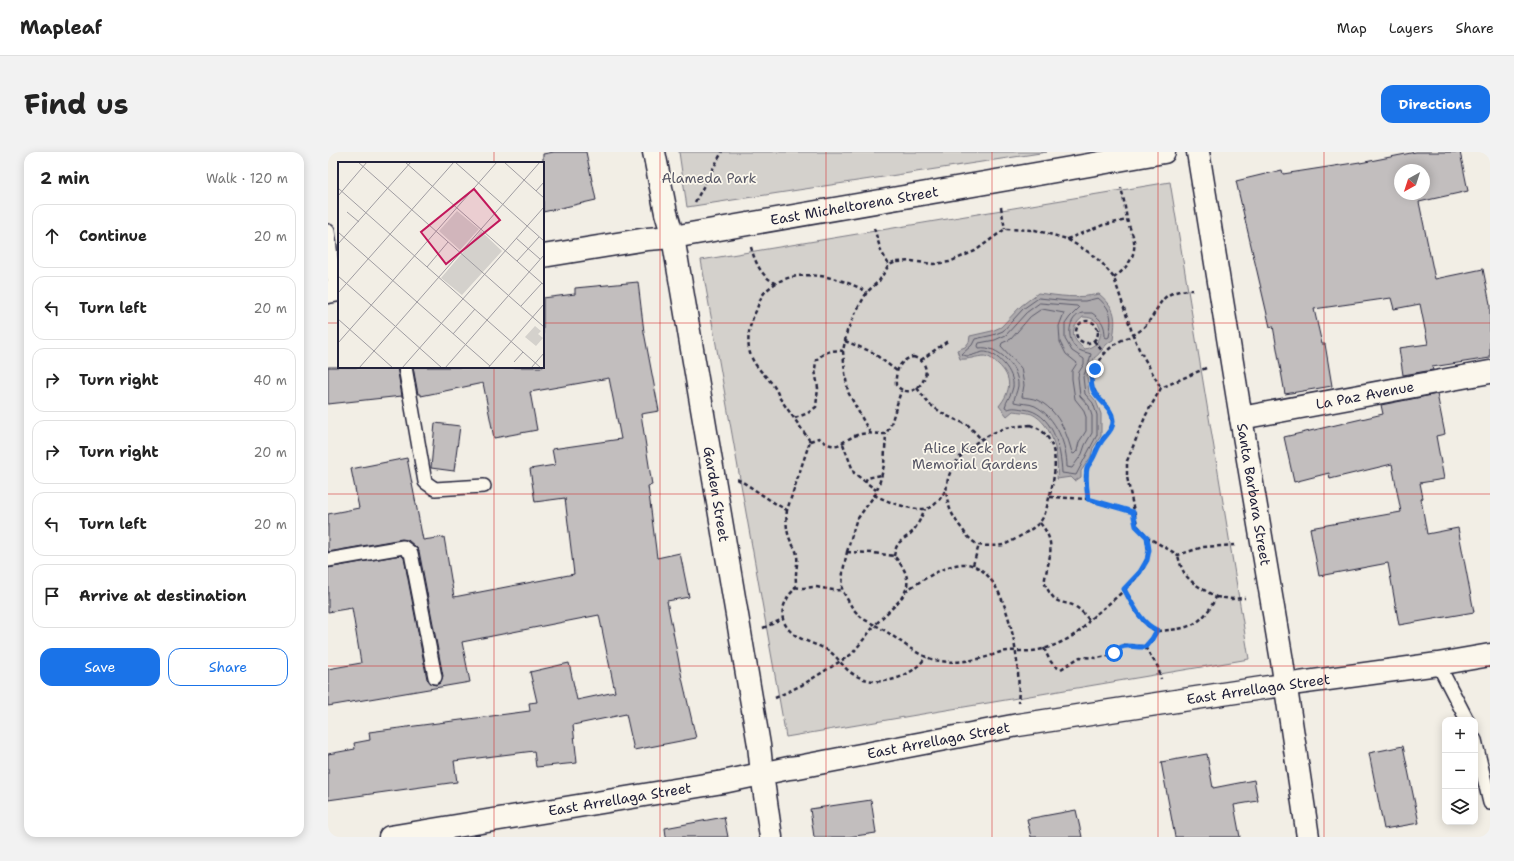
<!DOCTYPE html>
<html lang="en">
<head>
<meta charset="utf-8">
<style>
  :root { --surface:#fff; --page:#f2f2f2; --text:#222; --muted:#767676; --line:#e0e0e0; --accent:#1a73e8 }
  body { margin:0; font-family:"Shantell Sans",sans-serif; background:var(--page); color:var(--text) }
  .controls { position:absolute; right:12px; bottom:12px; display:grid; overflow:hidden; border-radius:8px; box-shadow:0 2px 10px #0003 }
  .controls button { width:36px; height:36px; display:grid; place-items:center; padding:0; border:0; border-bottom:1px solid var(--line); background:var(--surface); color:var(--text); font:20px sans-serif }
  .compass { position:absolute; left:1066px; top:12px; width:36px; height:36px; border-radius:50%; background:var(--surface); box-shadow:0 2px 10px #0003; rotate:219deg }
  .stop { position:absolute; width:12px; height:12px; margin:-9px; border:3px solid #1a73e8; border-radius:50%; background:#fff }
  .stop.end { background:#1a73e8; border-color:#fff; box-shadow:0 1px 4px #0008 }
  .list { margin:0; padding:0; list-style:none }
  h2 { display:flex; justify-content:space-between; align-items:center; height:52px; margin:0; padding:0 16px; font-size:17px }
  h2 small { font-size:13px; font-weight:400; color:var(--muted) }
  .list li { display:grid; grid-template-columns:26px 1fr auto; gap:12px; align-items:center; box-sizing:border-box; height:64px; margin:0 8px 8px; padding:0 8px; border:1px solid var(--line); border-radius:12px }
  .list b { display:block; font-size:15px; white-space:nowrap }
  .list em { font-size:13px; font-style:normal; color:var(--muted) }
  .actions { display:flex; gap:8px; padding:12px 16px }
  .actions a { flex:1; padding:9px 0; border:1px solid var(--accent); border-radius:12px; text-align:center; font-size:14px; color:var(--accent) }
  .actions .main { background:var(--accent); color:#fff }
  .icon { flex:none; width:22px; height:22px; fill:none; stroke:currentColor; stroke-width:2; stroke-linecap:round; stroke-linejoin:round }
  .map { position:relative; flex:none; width:1162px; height:685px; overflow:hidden; border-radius:12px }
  header { display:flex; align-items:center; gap:24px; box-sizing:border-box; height:56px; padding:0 20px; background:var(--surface); border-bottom:1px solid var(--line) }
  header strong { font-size:19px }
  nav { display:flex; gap:22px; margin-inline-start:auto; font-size:14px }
  .intro { display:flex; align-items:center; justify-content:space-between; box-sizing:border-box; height:96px; padding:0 24px }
  h1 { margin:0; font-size:28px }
  .button { padding:10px 18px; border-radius:12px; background:var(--accent); color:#fff; font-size:14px; font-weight:700 }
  main { display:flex; gap:24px; padding:0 24px }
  aside { flex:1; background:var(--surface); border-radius:12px; box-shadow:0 2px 10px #0003 }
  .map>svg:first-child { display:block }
  .green { fill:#d4d1cc; stroke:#7b7a84 }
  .water { fill:#aeabad; stroke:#76747f; fill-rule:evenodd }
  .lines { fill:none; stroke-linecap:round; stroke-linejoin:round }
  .shore { stroke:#5a5969; stroke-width:1 }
  .building { fill:#c2bebe; stroke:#22223b; fill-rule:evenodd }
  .lane-casing { stroke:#22223b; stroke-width:16 }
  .street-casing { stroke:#22223b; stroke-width:25 }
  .secondary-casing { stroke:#22223b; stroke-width:25 }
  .path { stroke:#22223b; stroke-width:2.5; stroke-dasharray:4 3; stroke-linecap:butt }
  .lane { stroke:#fbf7ec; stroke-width:13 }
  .street { stroke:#fbf7ec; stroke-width:22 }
  .secondary { stroke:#fbf7ec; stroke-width:22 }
  .route { stroke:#1a73e8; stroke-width:5 }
  .grid { fill:none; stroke:#d62828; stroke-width:1; stroke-opacity:0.55 }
  .labels { text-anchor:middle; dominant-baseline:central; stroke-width:3.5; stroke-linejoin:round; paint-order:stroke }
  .park-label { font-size:14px; fill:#575766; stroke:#fbf7ec }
  .street-label { font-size:14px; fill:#22223b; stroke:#fbf7ec }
  .inset-road { fill:none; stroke:#9f9ca1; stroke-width:1 }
  .view { fill:#c2185b; fill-opacity:0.15; stroke:#c2185b; stroke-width:2 }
  .inset-edge { fill:none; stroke:#22223b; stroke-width:2 }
</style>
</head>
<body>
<header>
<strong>Mapleaf</strong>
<nav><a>Map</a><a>Layers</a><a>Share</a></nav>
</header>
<div class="intro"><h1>Find us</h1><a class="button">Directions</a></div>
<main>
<aside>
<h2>2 min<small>Walk · 120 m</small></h2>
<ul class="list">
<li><svg class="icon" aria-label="ahead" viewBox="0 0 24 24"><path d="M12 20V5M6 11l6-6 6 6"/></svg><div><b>Continue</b></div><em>20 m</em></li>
<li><svg class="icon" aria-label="left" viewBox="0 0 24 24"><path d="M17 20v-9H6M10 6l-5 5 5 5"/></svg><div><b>Turn left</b></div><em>20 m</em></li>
<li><svg class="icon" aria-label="right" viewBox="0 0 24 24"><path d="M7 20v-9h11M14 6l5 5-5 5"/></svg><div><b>Turn right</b></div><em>40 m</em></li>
<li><svg class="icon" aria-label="right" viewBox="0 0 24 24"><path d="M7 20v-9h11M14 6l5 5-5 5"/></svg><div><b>Turn right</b></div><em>20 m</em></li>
<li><svg class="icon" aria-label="left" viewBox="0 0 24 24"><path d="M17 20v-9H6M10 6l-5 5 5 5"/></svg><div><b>Turn left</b></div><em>20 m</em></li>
<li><svg class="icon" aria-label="arrive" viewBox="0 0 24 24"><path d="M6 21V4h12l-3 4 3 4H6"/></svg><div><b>Arrive at destination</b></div></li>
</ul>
<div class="actions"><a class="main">Save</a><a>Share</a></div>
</aside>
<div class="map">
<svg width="1162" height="685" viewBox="0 0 1162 685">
  <rect width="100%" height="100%" fill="#f2eee5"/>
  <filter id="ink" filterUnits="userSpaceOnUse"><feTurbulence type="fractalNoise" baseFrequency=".025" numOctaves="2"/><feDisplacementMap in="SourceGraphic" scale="8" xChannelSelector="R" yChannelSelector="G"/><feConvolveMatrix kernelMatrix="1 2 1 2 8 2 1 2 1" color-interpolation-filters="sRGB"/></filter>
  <g filter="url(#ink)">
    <!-- green -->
    <g class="green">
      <polygon points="351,0 719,0 359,55"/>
      <polygon points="842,30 921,507 458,585 373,108"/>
    </g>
    <!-- water -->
    <path class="water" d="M710 141C733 144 748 147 771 142 789 157 788 166 785 188 776 192 774 201 766 206L764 216 759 224 761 241 768 249 773 262V284L765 296 763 305 753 319V325L747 329 743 325 729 327C731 305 726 273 704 262 698 260 691 260 685 259L679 264 671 254C683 239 685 226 670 212 666 209 663 205 657 204 648 204 641 208 632 207L629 198 637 195 641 190 642 184 664 179 673 175 693 154ZM755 165C779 165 778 193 757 197 743 188 741 176 755 165Z"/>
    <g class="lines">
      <!-- shore -->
      <g class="shore">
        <path d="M711 146 740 149H757L770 146C785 158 784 168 781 185L779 186 777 185C777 173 774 168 764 161 761 161 757 161 754 161 740 165 738 187 748 196 753 200 758 200 763 202L760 214 755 225 757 242 765 251 769 263V283L748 323 734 321C733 296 725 260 695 257 689 256 685 255 680 257L677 255C678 249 684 242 685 235 687 221 669 199 655 200 648 201 640 207 634 202L644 193 647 187 665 183 675 179 695 157Z"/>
        <path d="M712 151 749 154 751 156 742 165 737 172V187L744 199 756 207V212L751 220 750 225 752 244 761 254 764 264V281L757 293 754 302 744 316 739 315C739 293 728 265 707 254 701 251 692 252 686 250 686 245 689 240 690 234 691 215 670 193 651 196L650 194 651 191 667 188 678 183 698 161Z"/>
        <path d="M714 157 736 161 731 174 732 190 738 202 749 211 744 219V227L747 247 755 257 758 265V279L751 290 749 299 746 302 744 301C739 280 729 257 709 248 704 246 699 246 694 245L696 233 693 216 673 194 674 191 683 187 702 165Z"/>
      </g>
    </g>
    <!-- building -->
    <g class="building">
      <polygon points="226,0 258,0 268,48 215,60 215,2"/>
      <path d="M1088 0H1132L1140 39 1091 50 1107 127 1155 117 1162 152V206L1104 215 1105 218 1075 223 1071 196 1100 192 1092 152 1066 157 1063 146 986 157 994 192H997L1004 234 957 242 945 174 942 175 908 29 954 18 955 22 1032 10V11ZM1072 18H1096V42H1072Z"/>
      <polygon points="310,130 316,180 331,259 313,262 324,333 320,334 329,406 352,401 361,445 339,449 354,526 368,586 306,598 298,562 245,573 249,611 208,615 206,599 126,609 129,630 0,648 0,602 27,597 26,591 42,588 41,580 202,559 201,551 209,550 202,520 241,511 249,548 287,540 271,463 134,490 142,530 0,554 0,517 33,511 24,456 0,460 0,416 73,403 76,406 99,527 104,532 108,533 112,531 115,524 91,399 88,395 80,388 74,387 0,400 0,362 31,356 23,317 79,306 95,388 116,385 126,445 246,422 237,346 207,350 202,317 227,313 224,297 293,287 281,226 202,240 209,278 166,286 155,231 93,244 93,242 90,242 85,215 215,215 215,146 247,142 247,136"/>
      <polygon points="0,215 69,215 74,244 0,252"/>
      <polygon points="1109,242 1117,282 1108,284 1116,327 1092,331 1095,346 1093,347 1099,382 1130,376 1146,460 1071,473 1060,411 991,424 982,376 1073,360 1064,312 1002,327 1001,321 966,330 956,285 1055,262 1053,253"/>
      <polygon points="107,271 132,274 126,319 103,316"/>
      <polygon points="1075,594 1091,671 1056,677 1041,601"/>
      <polygon points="879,602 885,636 926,628 930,649 906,653 912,685 847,685 833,610"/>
      <polygon points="543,648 548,681 520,685 486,685 482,657"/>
      <polygon points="748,658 754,685 703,685 699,667"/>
      <polygon points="396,665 400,685 338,685 337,676"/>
    </g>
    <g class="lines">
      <defs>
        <g id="lane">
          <polyline points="0,79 7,138"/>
          <polyline points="77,215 97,330 107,337 156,334"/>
          <polyline points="0,408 75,395 83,401 107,525"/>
          <polyline points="1110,512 1139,568"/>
          <polyline points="1147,588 1162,651"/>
        </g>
        <g id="street">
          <path id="s1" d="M870 0 913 266 954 509 980 685"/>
          <polyline points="215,104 319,87 345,85"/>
          <polyline points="0,140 11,138"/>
          <path id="s2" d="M913 266 1162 220"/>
          <path id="s3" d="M62 685 395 630 461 616 470 615 690 573 934 536 1110 512 1162 503"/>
        </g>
        <g id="secondary">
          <path id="s4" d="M326 0 338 61 345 85 431 593 434 622 443 685"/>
          <path id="s5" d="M345 85 836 0"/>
        </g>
      </defs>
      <!-- lane casing -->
      <use href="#lane" class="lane-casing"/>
      <!-- street casing -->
      <use href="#street" class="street-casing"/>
      <!-- secondary casing -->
      <use href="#secondary" class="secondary-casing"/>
      <!-- path -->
      <g class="path">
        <polyline points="367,50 394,0"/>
        <polyline points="673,55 677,77"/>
        <polyline points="546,76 553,99 561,113"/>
        <polyline points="739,87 775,73 799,68"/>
        <path d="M423 95C427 110 433 124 447 131"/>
        <path d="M786 126C800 115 810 102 805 84 803 78 800 72 799 67 797 57 796 46 793 36"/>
        <circle cx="759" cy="180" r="11"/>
        <polyline points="517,189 544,200 569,219"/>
        <polyline points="766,189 776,201"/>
        <path d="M585 205C614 212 587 255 568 233 567 220 571 208 585 205Z"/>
        <polyline points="593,208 621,188"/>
        <polyline points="878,216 833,236 818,263 799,309 799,325 809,374 819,385 850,403 875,395 908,393"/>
        <polyline points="589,236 601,252 617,263 640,273 654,288"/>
        <path d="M467 266 480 261 488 255 490 236 487 218 488 208C496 200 505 197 515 199"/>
        <path d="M702 273C705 274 710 276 713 278 733 295 727 325 721 346 719 355 717 365 711 371 705 377 682 391 675 393 672 394 654 394 651 393 645 391 638 383 635 378 597 333 630 292 678 276 686 274 694 274 702 273Z"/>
        <polyline points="542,281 520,240 517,221 515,199 519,179 529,158 539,140 551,129 561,113 568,110 583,109 605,112 621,110 647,99 677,77 707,78 739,87 762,101 774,111 786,126 805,183 811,197 833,236"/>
        <path d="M482 289 451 245C445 225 425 219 421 197 419 184 422 171 428 159 431 151 433 143 439 138 465 113 512 124 539 140"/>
        <path d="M482 289 491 286C510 302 513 288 529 283 538 280 549 282 558 282L563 272 573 239"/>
        <polyline points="515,292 526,321 548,338"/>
        <path d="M409 327C426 336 441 349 459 358L482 289"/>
        <polyline points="537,330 539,326 553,323"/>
        <path d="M546 343C559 349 589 362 603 355 609 352 613 345 617 339"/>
        <polyline points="722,345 760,347 805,360"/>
        <path d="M760 347C759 337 756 323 760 314 762 311 764 309 765 306 767 302 768 297 771 292 776 284 784 279 785 269 786 255 763 245 763 227 763 223 766 220 768 216 774 203 781 195 794 188 801 185 809 182 815 176 835 157 827 138 865 138"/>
        <path d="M459 358C458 367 458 376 461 385 463 392 469 397 469 404 470 410 468 417 468 423 467 426 469 431 467 435 467 437 464 440 462 442 456 451 452 461 456 470 464 488 486 490 501 499 510 505 514 514 522 520 547 538 581 528 598 505"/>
        <path d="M712 371C725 386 724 398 719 417 718 422 716 428 717 432 719 437 725 447 730 449 736 452 743 451 748 455 753 458 757 463 761 468"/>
        <path d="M519 400 545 401 566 404C596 437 569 449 547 473L535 467 525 457 514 438 515 419Z"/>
        <polyline points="519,400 528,369 548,341 553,326 556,313 558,282"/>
        <path d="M566 404C569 389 571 391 582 382 589 376 593 365 597 357"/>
        <polyline points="645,413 651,393"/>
        <path d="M467 435C475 437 480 435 487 435 497 436 505 439 514 438"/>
        <path d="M796 437C804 451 813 472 829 479"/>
        <path d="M577 439C594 429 618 411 638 412 681 415 694 518 690 551"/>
        <polyline points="888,445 904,447 917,446"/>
        <polyline points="435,476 455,467"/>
        <polyline points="817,495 830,515 833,527"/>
        <path d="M716 496C720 505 723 514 733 517L752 505 768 506 780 504 796 493 817 495 824 487 829 479C859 477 874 475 888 445 867 432 855 429 850 403"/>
        <path d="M447 546 474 533 524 502 547 473C569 484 582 501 607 508 624 512 645 509 662 504 665 503 669 501 673 500 684 497 698 501 710 498 724 496 755 482 761 468 778 454 813 428 819 406 821 399 820 392 819 385"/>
      </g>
      <!-- lane -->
      <use href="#lane" class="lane"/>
      <!-- street -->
      <use href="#street" class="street"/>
      <!-- secondary -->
      <use href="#secondary" class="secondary"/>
    </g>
  </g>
  <g class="lines" filter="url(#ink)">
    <!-- route -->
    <path class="route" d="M767 217C753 245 784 249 785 268 786 278 776 284 772 292 769 296 768 301 765 306 764 309 760 313 759 316 757 326 759 337 760 347L805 360 808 374 819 385 821 398 819 408 812 420 796 437C804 451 813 472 829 478L824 487 817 495C803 496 797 489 786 501"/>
  </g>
  <!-- grid -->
  <path class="grid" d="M166 0V11M332 0V685M498 0V685M664 0V685M830 0V685M996 0V685M0 171H11M215 171H1162M166 215V685M0 342H1162M0 514H1162"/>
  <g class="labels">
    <!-- park labels -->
    <g class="park-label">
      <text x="381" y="26">Alameda Park</text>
      <text x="647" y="296">Alice Keck Park<tspan x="647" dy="16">Memorial Gardens</tspan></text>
    </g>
    <!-- street labels -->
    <g class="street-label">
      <text stroke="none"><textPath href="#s5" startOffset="184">East Micheltorena Street</textPath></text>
      <text stroke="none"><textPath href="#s2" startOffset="126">La Paz Avenue</textPath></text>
      <text stroke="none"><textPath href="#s4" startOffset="348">Garden Street</textPath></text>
      <text stroke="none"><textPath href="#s1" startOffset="347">Santa Barbara Street</textPath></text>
      <text stroke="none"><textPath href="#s3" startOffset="881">East Arrellaga Street</textPath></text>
      <text stroke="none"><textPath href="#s3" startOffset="557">East Arrellaga Street</textPath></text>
      <text stroke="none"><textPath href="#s3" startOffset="233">East Arrellaga Street</textPath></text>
    </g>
  </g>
  <!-- overview -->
  <g transform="translate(10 10)">
    <rect width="206" height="206" fill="#f2eee5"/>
    <path d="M119 49 141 67 122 88 101 69ZM143 69 164 89 124 133 103 116ZM197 164 203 169 200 172 205 176 198 184 187 175Z" fill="#d4d1cc"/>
    <path class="inset-road" d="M20 0 206 165M67 0 206 123M117 0 206 79M166 0 206 36M0 26 203 206M198 29 206 20M0 34 29 0M9 50 21 60M0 70 79 140 36 189 55 206M178 76 202 97M0 82 73 0M179 99 201 75M89 105 110 80M0 114 57 164M0 131 116 0M183 144 204 121M0 157 36 189 21 206M57 164 104 206M115 172 137 147M0 181 159 0M176 200 185 190M152 204 79 140 202 0M64 206 206 45M107 206 206 93M150 206 206 142M193 206 206 191"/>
    <path class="view" d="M136 27 162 58 108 102 83 70Z"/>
    <rect width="206" height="206" class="inset-edge"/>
  </g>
</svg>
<div class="controls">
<button>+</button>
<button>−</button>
<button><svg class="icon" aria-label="layers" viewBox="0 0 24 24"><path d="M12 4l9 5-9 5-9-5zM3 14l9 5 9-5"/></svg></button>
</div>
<svg class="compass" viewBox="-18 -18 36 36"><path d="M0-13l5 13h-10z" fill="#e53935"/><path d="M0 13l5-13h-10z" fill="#767676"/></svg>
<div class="stop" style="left:786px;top:501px"></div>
<div class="stop end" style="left:767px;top:217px"></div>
</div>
</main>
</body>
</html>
